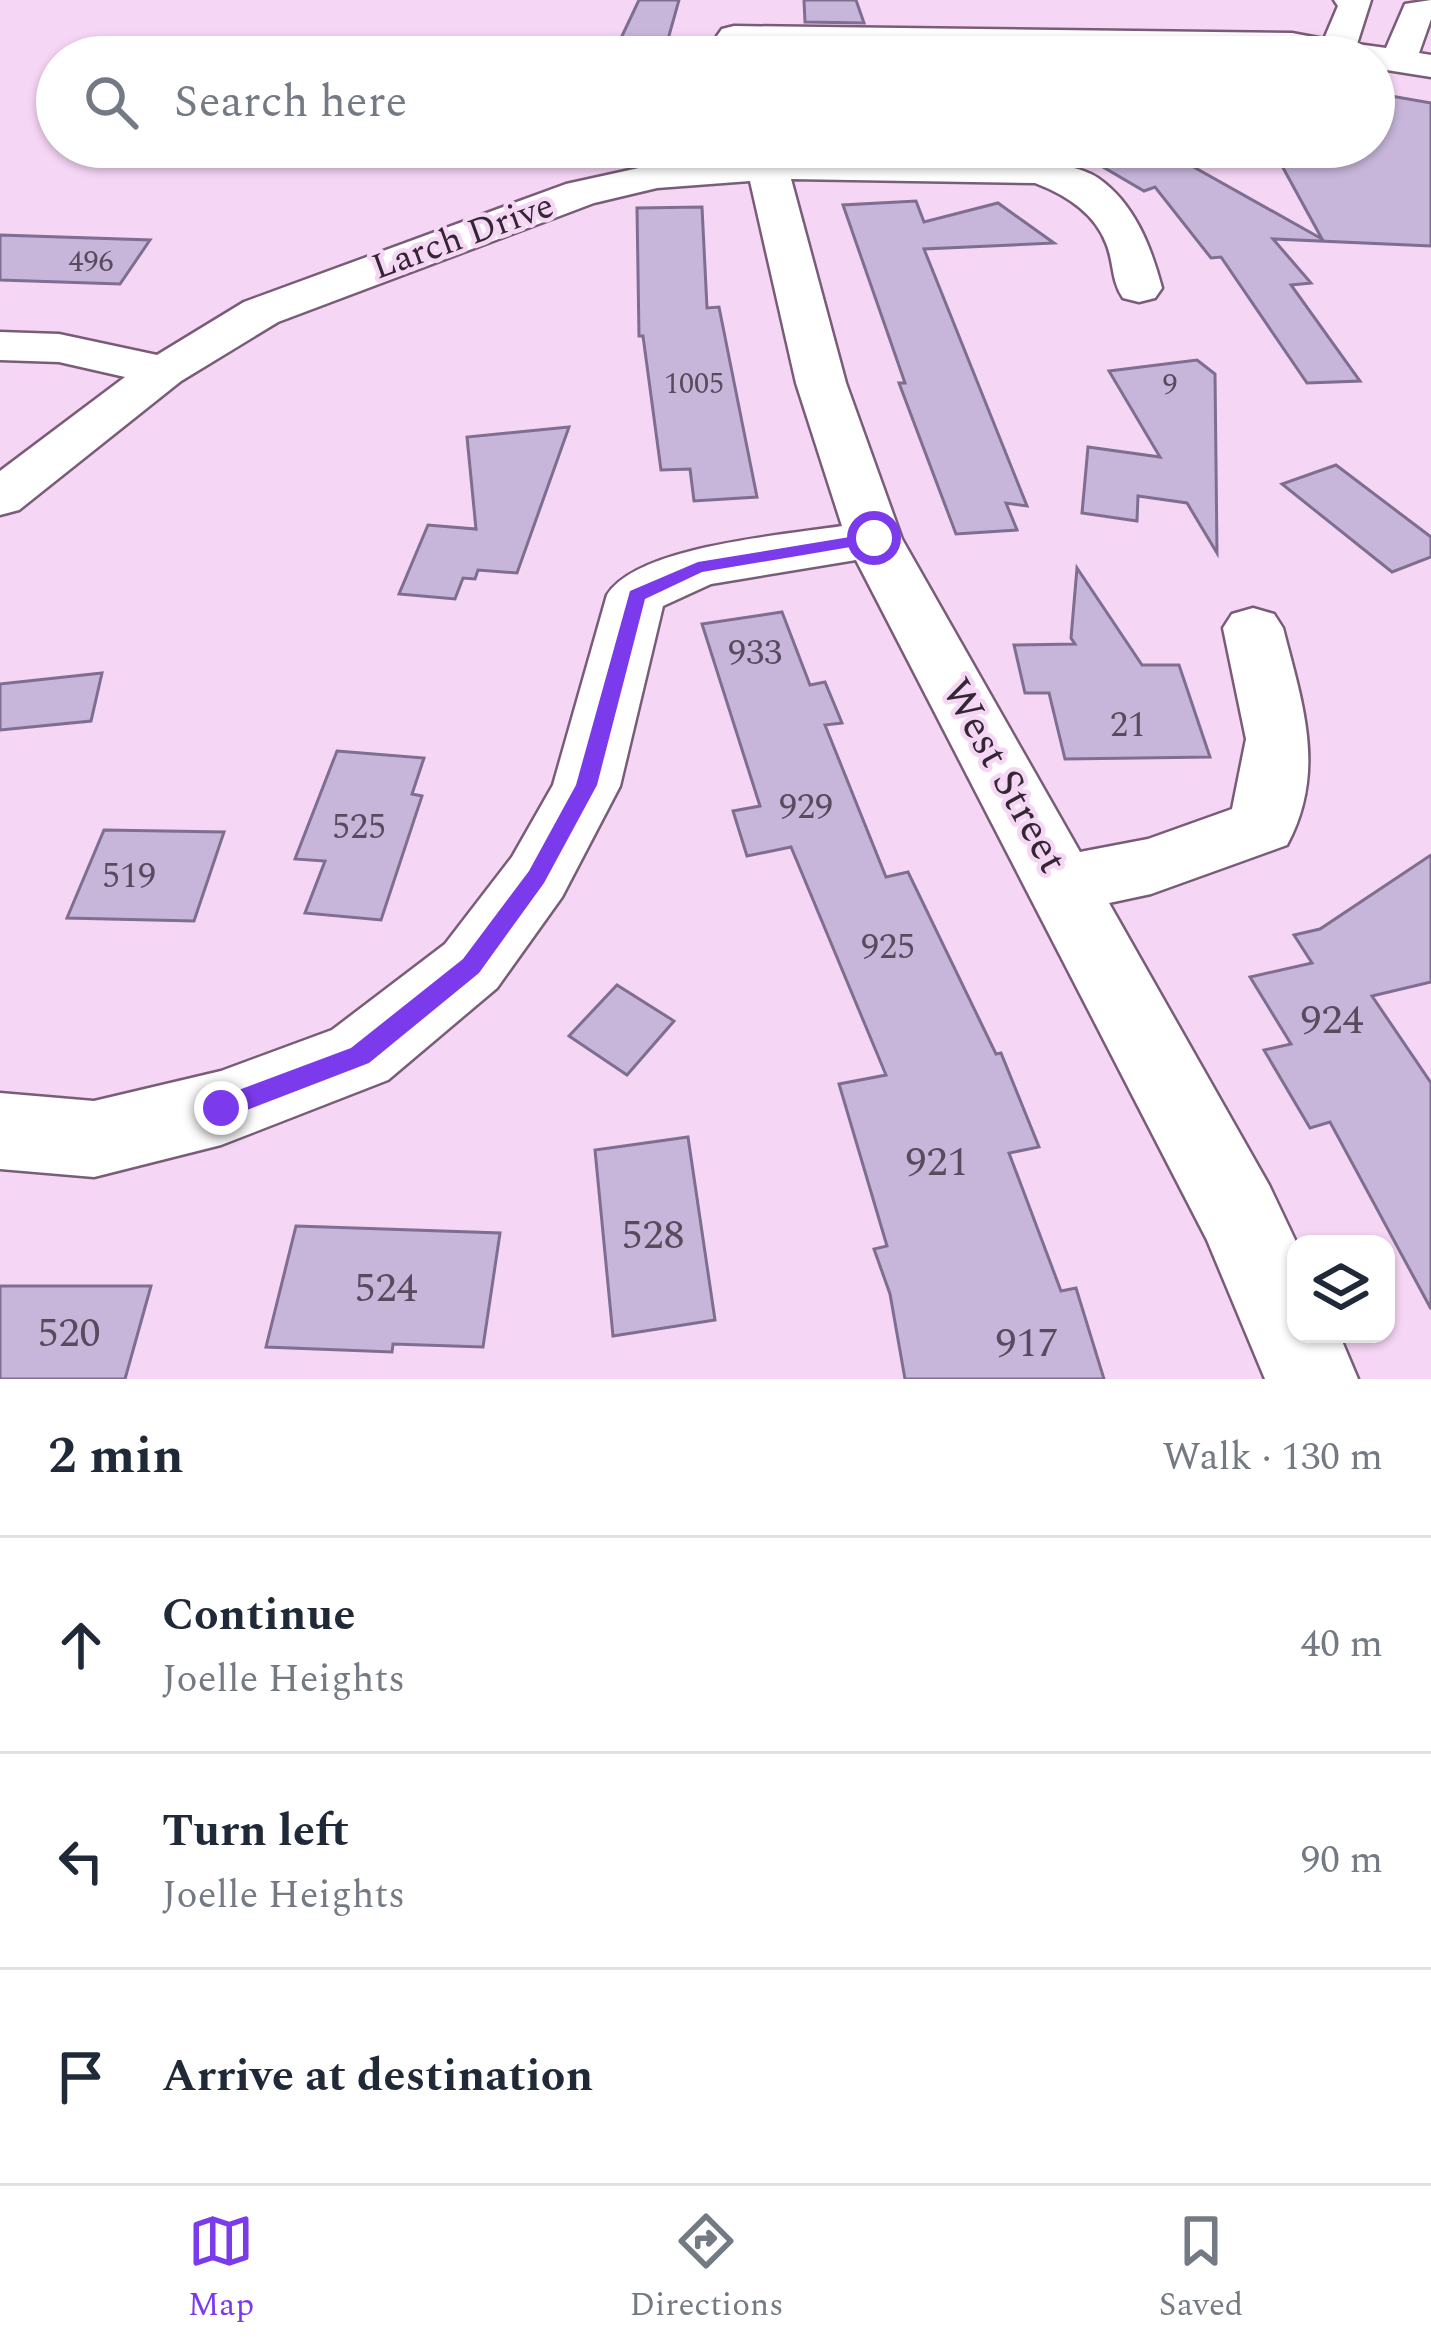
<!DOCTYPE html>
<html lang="en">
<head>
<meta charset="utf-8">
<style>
  :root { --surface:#fff; --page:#f2f2f3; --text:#1f2937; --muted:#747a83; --line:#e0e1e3; --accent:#7c3aed }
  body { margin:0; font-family:Spectral,serif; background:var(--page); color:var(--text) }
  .controls { position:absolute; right:36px; bottom:36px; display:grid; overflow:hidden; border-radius:24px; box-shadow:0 3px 9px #0004 }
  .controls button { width:108px; height:108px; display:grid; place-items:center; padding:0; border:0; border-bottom:3px solid var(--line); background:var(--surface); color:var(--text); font:60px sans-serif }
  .stop { position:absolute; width:36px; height:36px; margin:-27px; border:9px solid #7c3aed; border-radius:50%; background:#fff }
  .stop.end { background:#7c3aed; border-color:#fff; box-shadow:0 3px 12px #0008 }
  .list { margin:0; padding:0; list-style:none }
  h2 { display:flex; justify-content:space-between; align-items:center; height:156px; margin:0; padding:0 48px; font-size:51px }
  h2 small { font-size:39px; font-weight:400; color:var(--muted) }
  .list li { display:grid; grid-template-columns:78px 1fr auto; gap:36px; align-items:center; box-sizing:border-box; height:216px; padding:0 48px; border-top:3px solid var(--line) }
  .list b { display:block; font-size:45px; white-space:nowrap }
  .list p { margin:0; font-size:39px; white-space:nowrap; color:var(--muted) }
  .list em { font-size:39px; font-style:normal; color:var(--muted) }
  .icon { flex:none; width:66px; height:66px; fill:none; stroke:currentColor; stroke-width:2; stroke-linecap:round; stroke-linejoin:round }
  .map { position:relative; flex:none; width:1431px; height:1379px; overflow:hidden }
  .search { position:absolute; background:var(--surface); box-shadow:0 3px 9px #0004; left:36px; right:36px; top:36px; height:132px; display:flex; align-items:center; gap:30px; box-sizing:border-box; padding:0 42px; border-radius:66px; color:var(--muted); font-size:45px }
  .sheet { height:804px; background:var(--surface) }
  nav { display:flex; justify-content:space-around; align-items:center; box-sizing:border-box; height:168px; border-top:3px solid var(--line); background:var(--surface); font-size:33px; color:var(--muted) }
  nav a { display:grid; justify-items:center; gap:6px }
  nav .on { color:var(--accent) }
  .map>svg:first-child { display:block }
  .building { fill:#c7b6da; stroke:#7e6e90; stroke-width:3 }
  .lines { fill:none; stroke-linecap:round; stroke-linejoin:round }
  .minor-casing { stroke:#795d78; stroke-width:5 }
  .minor { fill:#fff; fill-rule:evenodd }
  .route { fill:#7c3aed }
  .labels { text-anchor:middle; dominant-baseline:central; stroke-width:9; stroke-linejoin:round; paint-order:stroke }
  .far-number-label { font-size:30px; fill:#584b5d }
  .far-street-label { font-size:36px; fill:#332733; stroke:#f6d6f5 }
  .number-label { font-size:36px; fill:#584b5d }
  .street-label { font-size:42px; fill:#332733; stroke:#f6d6f5 }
  .near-number-label { font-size:42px; fill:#584b5d }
</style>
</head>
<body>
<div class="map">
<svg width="1431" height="1379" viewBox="0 0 1431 1379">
  <rect width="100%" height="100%" fill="#f6d6f5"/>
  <!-- building -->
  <g class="building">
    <polygon points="639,0 679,0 663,57 612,57"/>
    <polygon points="804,0 856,0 864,23 805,22"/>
    <polygon points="1374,93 1431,103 1431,246 1273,239 1311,283 1291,285 1360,381 1307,383 1221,257 1211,258 1155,187 1144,191 1069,147 1158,147 1322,239 1281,164 1332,147 1374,147"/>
    <polygon points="916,201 924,222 998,203 1054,243 924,249 1027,506 1006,503 1017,530 956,534 899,383 905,383 843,205"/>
    <polygon points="702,207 707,308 719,307 757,497 694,501 690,469 661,470 643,336 639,336 637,208"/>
    <polygon points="0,235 150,240 120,284 0,280"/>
    <polygon points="1197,360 1215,374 1217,553 1187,503 1138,496 1137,521 1082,513 1088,447 1160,457 1109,371"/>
    <polygon points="569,427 517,573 478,570 475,579 463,578 455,599 399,594 428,525 476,529 467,437"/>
    <polygon points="1336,465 1431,537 1431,557 1392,572 1282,484"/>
    <polygon points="1077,568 1142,665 1179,665 1210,757 1065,759 1049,693 1025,693 1014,645 1075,644 1071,638"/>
    <polygon points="782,612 810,685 825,682 842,723 825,725 886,877 908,872 996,1054 1001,1053 1039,1147 1009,1153 1061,1291 1076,1288 1104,1379 905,1379 890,1294 874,1249 887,1246 839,1084 886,1075 791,847 747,856 733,811 760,806 702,624"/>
    <polygon points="102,673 91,721 0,730 0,684"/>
    <polygon points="337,751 424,758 412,794 422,796 381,920 305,913 325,861 295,859"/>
    <polygon points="104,830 224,832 194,921 67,918"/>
    <polygon points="1431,855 1431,982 1372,996 1431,1083 1431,1309 1330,1122 1310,1128 1264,1050 1291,1044 1250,977 1312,963 1294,935 1320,929"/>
    <polygon points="617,985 674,1021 627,1075 569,1036"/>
    <polygon points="688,1137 715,1320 613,1336 595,1150"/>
    <polygon points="296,1226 500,1233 483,1347 393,1344 392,1352 266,1347"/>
    <polygon points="0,1286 151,1286 125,1379 0,1379"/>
  </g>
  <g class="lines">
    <defs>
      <g id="minor">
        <polygon points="1334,0 1371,0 1357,44 1386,48 1405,4 1431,0 1431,19 1419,53 1431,55 1431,77 1374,68 1374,57 734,46 722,43 717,36 722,29 734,26 1292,33 1324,39 1338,6"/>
        <path d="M742 147H782L784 155C850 156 1050 146 1098 178 1135 204 1151 247 1162 288L1155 298 1139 302 1123 298C1111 281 1114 261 1106 243 1094 212 1064 194 1035 183L791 179 846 383 902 539 1080 852 1148 839 1232 809 1246 739 1223 628 1232 614 1253 608 1274 614 1283 628C1302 703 1327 771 1287 845L1151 894 1109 903 1269 1185 1297 1244 1296 1334H1339L1358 1379H1265L1207 1240 856 560 711 584 663 606 620 786 562 897 497 988 388 1080 221 1145 94 1177 0 1169V1093L94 1101 221 1071 332 1030 445 944 512 857 553 785 607 595C637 546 785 535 842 526L796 383 750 181 657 188 594 203 278 322 181 381 19 510 0 515V471L125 377 59 362 0 360V332L59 334 157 355 244 302 566 184 657 164 744 157Z"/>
      </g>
    </defs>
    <!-- minor casing -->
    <use href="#minor" class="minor-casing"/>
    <!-- minor -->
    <use href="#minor" class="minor"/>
  </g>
  <!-- route -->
  <polygon class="route" points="874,533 880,535 880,542 702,572 645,599 597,785 544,883 479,973 369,1063 221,1120 212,1116 208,1108 212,1100 351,1048 463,959 529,871 576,785 630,591 698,562"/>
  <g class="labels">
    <!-- far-number labels -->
    <g class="far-number-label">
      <text x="91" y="262">496</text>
      <text x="694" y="384">1005</text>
      <text x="1170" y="385">9</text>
    </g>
    <!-- far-street labels -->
    <g class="far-street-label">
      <text transform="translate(463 237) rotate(-20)">Larch Drive</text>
    </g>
    <!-- number labels -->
    <g class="number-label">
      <text x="755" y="653">933</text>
      <text x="1128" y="725">21</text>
      <text x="806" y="807">929</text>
      <text x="359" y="827">525</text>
      <text x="129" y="876">519</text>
      <text x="888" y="947">925</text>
    </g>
    <!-- street labels -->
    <g class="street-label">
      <text transform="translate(1004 776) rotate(61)">West Street</text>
    </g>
    <!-- near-number labels -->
    <g class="near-number-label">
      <text x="1332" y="1020">924</text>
      <text x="937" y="1162">921</text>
      <text x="653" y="1235">528</text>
      <text x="386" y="1288">524</text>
      <text x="69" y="1333">520</text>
      <text x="1027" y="1343">917</text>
    </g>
  </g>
</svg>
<div class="controls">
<button><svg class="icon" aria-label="layers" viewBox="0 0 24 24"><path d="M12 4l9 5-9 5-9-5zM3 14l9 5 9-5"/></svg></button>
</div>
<div class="stop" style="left:874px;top:538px"></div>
<div class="stop end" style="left:221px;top:1108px"></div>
<div class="search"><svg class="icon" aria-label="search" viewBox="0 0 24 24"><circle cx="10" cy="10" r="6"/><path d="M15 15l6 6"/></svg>Search here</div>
</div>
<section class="sheet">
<h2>2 min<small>Walk · 130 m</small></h2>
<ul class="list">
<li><svg class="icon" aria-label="ahead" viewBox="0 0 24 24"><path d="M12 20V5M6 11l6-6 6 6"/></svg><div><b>Continue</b><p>Joelle Heights</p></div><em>40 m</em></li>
<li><svg class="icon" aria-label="left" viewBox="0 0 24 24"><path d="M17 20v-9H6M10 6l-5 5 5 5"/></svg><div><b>Turn left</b><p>Joelle Heights</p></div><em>90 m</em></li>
<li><svg class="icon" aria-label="arrive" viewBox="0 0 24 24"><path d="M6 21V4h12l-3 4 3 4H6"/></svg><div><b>Arrive at destination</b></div></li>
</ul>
</section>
<nav>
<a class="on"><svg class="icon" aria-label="map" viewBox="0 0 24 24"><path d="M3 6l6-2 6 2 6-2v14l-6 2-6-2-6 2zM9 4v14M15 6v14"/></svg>Map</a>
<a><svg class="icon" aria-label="directions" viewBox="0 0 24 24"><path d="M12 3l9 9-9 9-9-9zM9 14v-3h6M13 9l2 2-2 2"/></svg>Directions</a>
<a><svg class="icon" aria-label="saved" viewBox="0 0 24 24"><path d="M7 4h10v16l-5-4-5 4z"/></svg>Saved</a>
</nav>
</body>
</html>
